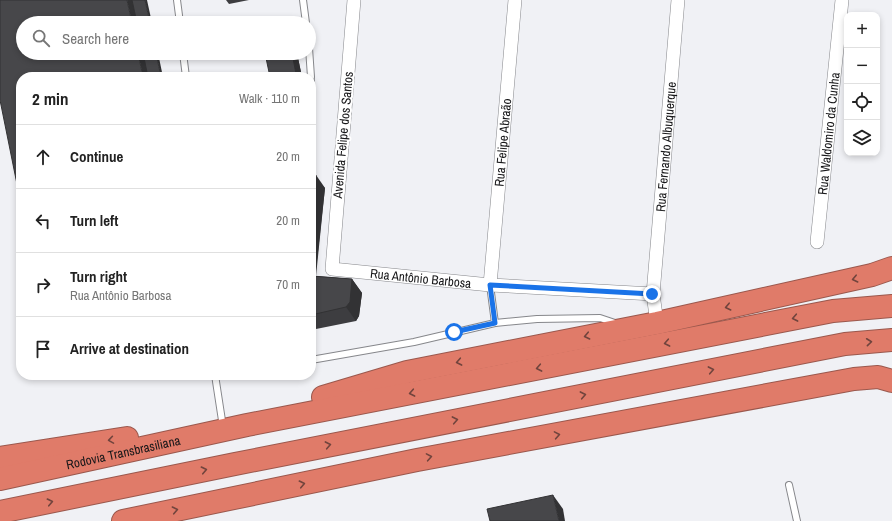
<!DOCTYPE html>
<html lang="en">
<head>
<meta charset="utf-8">
<style>
  :root { --surface:#fff; --page:#f2f2f2; --text:#222; --muted:#767676; --line:#e0e0e0 }
  body { margin:0; font-family:"Archivo Narrow",sans-serif; background:var(--page); color:var(--text) }
  .controls { position:absolute; right:12px; top:12px; display:grid; overflow:hidden; border-radius:8px; box-shadow:0 2px 6px #0003 }
  .controls button { width:36px; height:36px; display:grid; place-items:center; padding:0; border:0; border-bottom:1px solid var(--line); background:var(--surface); color:var(--text); font:20px sans-serif }
  .stop { position:absolute; width:12px; height:12px; margin:-9px; border:3px solid #1a73e8; border-radius:50%; background:#fff }
  .stop.end { background:#1a73e8; border-color:#fff; box-shadow:0 1px 4px #0008 }
  .list { margin:0; padding:0; list-style:none }
  h2 { display:flex; justify-content:space-between; align-items:center; height:52px; margin:0; padding:0 16px; font-size:17px }
  h2 small { font-size:13px; font-weight:400; color:var(--muted) }
  .list li { display:grid; grid-template-columns:26px 1fr auto; gap:12px; align-items:center; box-sizing:border-box; height:64px; padding:0 16px; border-top:1px solid var(--line) }
  .list b { display:block; font-size:15px; white-space:nowrap }
  .list p { margin:0; font-size:13px; white-space:nowrap; color:var(--muted) }
  .list em { font-size:13px; font-style:normal; color:var(--muted) }
  .icon { flex:none; width:22px; height:22px; fill:none; stroke:currentColor; stroke-width:2; stroke-linecap:round; stroke-linejoin:round }
  .map { position:relative; flex:none; width:892px; height:521px; overflow:hidden }
  .search { position:absolute; background:var(--surface); box-shadow:0 2px 6px #0003; left:16px; top:16px; width:300px; height:44px; display:flex; align-items:center; gap:10px; box-sizing:border-box; padding:0 14px; border-radius:22px; color:var(--muted); font-size:15px }
  .panel { position:absolute; background:var(--surface); box-shadow:0 2px 6px #0003; left:16px; top:72px; width:300px; height:308px; border-radius:16px }
  .map>svg:first-child { display:block }
  .lines { fill:none; stroke-linecap:round; stroke-linejoin:round }
  .service-casing { stroke:#86878b; stroke-width:8 }
  .minor-casing { stroke:#86878b; stroke-width:14 }
  .motorway-casing { stroke:#9a584d; stroke-width:24 }
  .service { stroke:#fff; stroke-width:6 }
  .minor { stroke:#fff; stroke-width:13 }
  .motorway { stroke:#e07b69; stroke-width:22 }
  .wall { fill:#3d3d40 }
  .shaded-wall { fill:#323234 }
  .building { fill:#47474a; stroke:#323234 }
  .oneway { stroke:#71443d }
  .route { stroke:#1a73e8; stroke-width:5 }
  .labels { text-anchor:middle; dominant-baseline:central; stroke-width:4; stroke-linejoin:round; paint-order:stroke }
  .street-label { font-size:13px; fill:#171719; stroke:#fff }
</style>
</head>
<body>
<div class="map">
<svg width="892" height="521" viewBox="0 0 892 521">
  <rect width="100%" height="100%" fill="#f0f1f5"/>
  <g class="lines">
    <defs>
      <g id="service">
        <polyline points="177,0 180,23"/>
        <polyline points="303,0 306,23"/>
        <polyline points="309,48 311,77"/>
        <polyline points="183,53 186,77"/>
        <polyline points="311,81 312,111"/>
        <polyline points="490,285 495,323"/>
        <polyline points="311,360 414,342 495,323 537,319 600,318 615,323"/>
        <polyline points="215,375 223,427"/>
        <polyline points="789,485 797,521"/>
      </g>
      <g id="minor">
        <path id="s1" d="M354 0 332 269 490 285 653 294"/>
        <path id="s2" d="M817 242 842 0"/>
        <path id="s3" d="M490 285 515 0"/>
        <path id="s4" d="M657 323 653 294 678 0"/>
      </g>
      <g id="motorway">
        <polyline points="323,397 407,372 657,323 872,275 892,268"/>
        <polyline points="0,458 127,438"/>
        <path id="s5" d="M0 479 247 425 833 311 892 306"/>
        <polyline points="0,512 235,464 845,344 892,340"/>
        <polyline points="123,521 417,460 854,379 878,377 892,381"/>
      </g>
    </defs>
    <!-- service casing -->
    <use href="#service" class="service-casing"/>
    <!-- minor casing -->
    <use href="#minor" class="minor-casing"/>
    <!-- motorway casing -->
    <use href="#motorway" class="motorway-casing"/>
    <!-- service -->
    <use href="#service" class="service"/>
    <!-- minor -->
    <use href="#minor" class="minor"/>
    <!-- motorway -->
    <use href="#motorway" class="motorway"/>
  </g>
  <!-- wall -->
  <g class="wall">
    <polygon points="226,0 249,0 229,4"/>
    <polygon points="297,53 302,77 270,77"/>
    <polygon points="311,175 325,188 316,276 352,279 362,293 359,316 356,321 311,330"/>
  </g>
  <!-- shaded-wall -->
  <g class="shaded-wall">
    <polygon points="127,0 134,0 138,23 132,23"/>
    <polygon points="145,0 147,0 152,23 150,23"/>
    <polygon points="138,53 145,53 149,77 143,77"/>
    <polygon points="156,53 158,53 163,77 161,77"/>
    <polygon points="292,53 297,53 302,77 298,77 296,74"/>
    <polygon points="316,175 325,188 314,288 311,284 311,218"/>
    <polygon points="352,279 362,293 359,316 356,321 346,307"/>
    <polygon points="553,495 563,509 565,521 559,521"/>
  </g>
  <!-- building -->
  <g class="building">
    <polygon points="0,0 127,0 132,23 23,23 23,53 138,53 143,77 21,77 21,204 0,100"/>
    <polygon points="132,0 145,0 150,23 137,23"/>
    <polygon points="284,18 285,23 261,23"/>
    <polygon points="143,53 156,53 161,77 148,77"/>
    <polygon points="265,53 292,53 296,74 282,77 270,77"/>
    <polygon points="311,175 316,175 311,218"/>
    <polygon points="311,276 352,279 350,302 346,307 311,315"/>
    <polygon points="553,495 559,521 490,521 487,509"/>
  </g>
  <!-- one-way arrows -->
  <defs><path id="oneway-chevron" d="M-2-3.5L2.5 0L-2 3.5" fill="none" stroke-width="1.6" stroke-linecap="round" stroke-linejoin="round"/></defs>
  <g class="oneway">
    <use href="#oneway-chevron" transform="translate(855 279) rotate(167)"/>
    <use href="#oneway-chevron" transform="translate(728 307) rotate(167)"/>
    <use href="#oneway-chevron" transform="translate(795 318) rotate(169)"/>
    <use href="#oneway-chevron" transform="translate(587 336) rotate(168)"/>
    <use href="#oneway-chevron" transform="translate(869 342) rotate(-6)"/>
    <use href="#oneway-chevron" transform="translate(667 343) rotate(169)"/>
    <use href="#oneway-chevron" transform="translate(459 362) rotate(169)"/>
    <use href="#oneway-chevron" transform="translate(539 368) rotate(169)"/>
    <use href="#oneway-chevron" transform="translate(711 370) rotate(-11)"/>
    <use href="#oneway-chevron" transform="translate(412 393) rotate(169)"/>
    <use href="#oneway-chevron" transform="translate(583 395) rotate(-11)"/>
    <use href="#oneway-chevron" transform="translate(455 420) rotate(-11)"/>
    <use href="#oneway-chevron" transform="translate(557 435) rotate(-10)"/>
    <use href="#oneway-chevron" transform="translate(111 440) rotate(171)"/>
    <use href="#oneway-chevron" transform="translate(328 445) rotate(-11)"/>
    <use href="#oneway-chevron" transform="translate(429 457) rotate(-10)"/>
    <use href="#oneway-chevron" transform="translate(204 470) rotate(-12)"/>
    <use href="#oneway-chevron" transform="translate(302 484) rotate(-12)"/>
    <use href="#oneway-chevron" transform="translate(50 502) rotate(-12)"/>
    <use href="#oneway-chevron" transform="translate(175 510) rotate(-12)"/>
  </g>
  <g class="lines">
    <!-- route -->
    <polyline class="route" points="454,332 495,323 490,285 652,294"/>
  </g>
  <g class="labels">
    <!-- street labels -->
    <g class="street-label">
      <text stroke="none"><textPath href="#s2" startOffset="109">Rua Waldomiro da Cunha</textPath></text>
      <text transform="translate(343 135) rotate(-85)">Avenida Felipe dos Santos</text>
      <text stroke="none"><textPath href="#s3" startOffset="143">Rua Felipe Abraão</textPath></text>
      <text stroke="none"><textPath href="#s4" startOffset="177">Rua Fernando Albuquerque</textPath></text>
      <text stroke="none"><textPath href="#s1" startOffset="359">Rua Antônio Barbosa</textPath></text>
      <text stroke="none"><textPath href="#s5" startOffset="126">Rodovia Transbrasiliana</textPath></text>
    </g>
  </g>
</svg>
<div class="controls">
<button>+</button>
<button>−</button>
<button><svg class="icon" aria-label="locate" viewBox="0 0 24 24"><circle cx="12" cy="12" r="6"/><path d="M12 2v4M12 18v4M2 12h4M18 12h4"/></svg></button>
<button><svg class="icon" aria-label="layers" viewBox="0 0 24 24"><path d="M12 4l9 5-9 5-9-5zM3 14l9 5 9-5"/></svg></button>
</div>
<div class="stop" style="left:454px;top:332px"></div>
<div class="stop end" style="left:652px;top:294px"></div>
<div class="search"><svg class="icon" aria-label="search" viewBox="0 0 24 24"><circle cx="10" cy="10" r="6"/><path d="M15 15l6 6"/></svg>Search here</div>
<section class="panel">
<h2>2 min<small>Walk · 110 m</small></h2>
<ul class="list">
<li><svg class="icon" aria-label="ahead" viewBox="0 0 24 24"><path d="M12 20V5M6 11l6-6 6 6"/></svg><div><b>Continue</b></div><em>20 m</em></li>
<li><svg class="icon" aria-label="left" viewBox="0 0 24 24"><path d="M17 20v-9H6M10 6l-5 5 5 5"/></svg><div><b>Turn left</b></div><em>20 m</em></li>
<li><svg class="icon" aria-label="right" viewBox="0 0 24 24"><path d="M7 20v-9h11M14 6l5 5-5 5"/></svg><div><b>Turn right</b><p>Rua Antônio Barbosa</p></div><em>70 m</em></li>
<li><svg class="icon" aria-label="arrive" viewBox="0 0 24 24"><path d="M6 21V4h12l-3 4 3 4H6"/></svg><div><b>Arrive at destination</b></div></li>
</ul>
</section>
</div>
</body>
</html>
